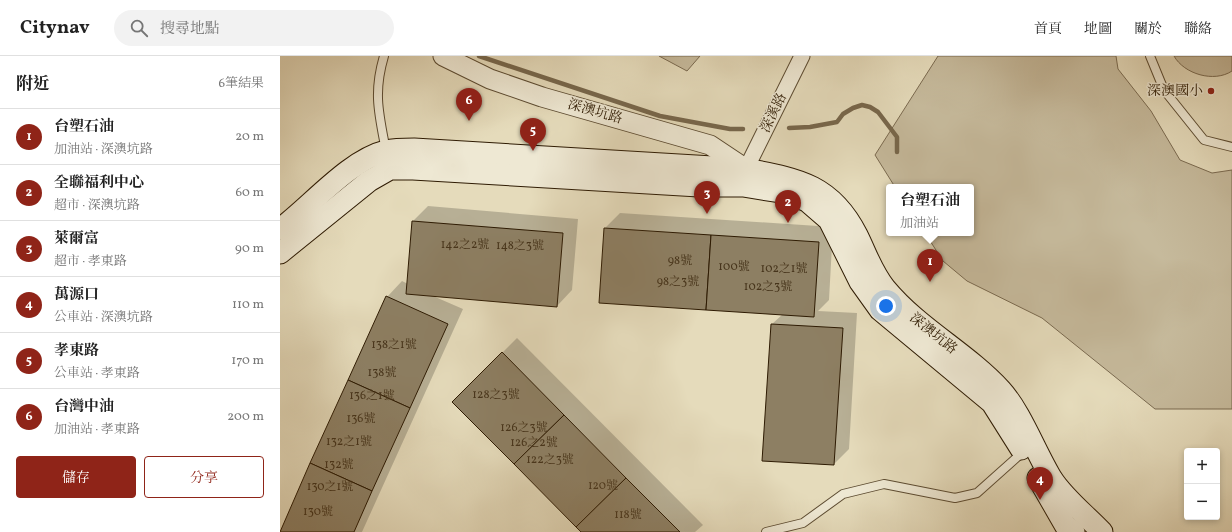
<!DOCTYPE html>
<html lang="zh-TW">
<head>
<meta charset="utf-8">
<style>
  :root { --surface:#fff; --page:#f2f2f2; --text:#222; --muted:#767676; --line:#e0e0e0; --accent:#8f2418 }
  body { margin:0; font-family:Vollkorn,"Noto Serif TC",serif; background:var(--page); color:var(--text) }
  .controls { position:absolute; right:12px; bottom:12px; display:grid; overflow:hidden; border-radius:4px; box-shadow:0 2px 6px #0003 }
  .controls button { width:36px; height:36px; display:grid; place-items:center; padding:0; border:0; border-bottom:1px solid var(--line); background:var(--surface); color:var(--text); font:20px sans-serif }
  .you { position:absolute; left:606px; top:250px; width:14px; height:14px; margin:-10px; border:3px solid #fff; border-radius:50%; background:#1a73e8; box-shadow:0 0 0 6px #1a73e833 }
  .badge { display:grid; place-items:center; width:26px; height:26px; border-radius:50%; background:var(--accent); color:#fff; font-size:13px; font-weight:700 }
  .pin { position:absolute; translate:-50% -33px; filter:drop-shadow(0 1px 2px #0008) }
  .pin::after { content:''; position:absolute; top:21px; width:14px; height:12px; background:inherit; clip-path:polygon(0 0,100% 0,50% 100%) }
  .popup { position:absolute; left:606px; top:128px; width:88px; height:52px; box-sizing:border-box; display:grid; place-content:center; border-radius:4px; background:var(--surface); filter:drop-shadow(0 1px 3px #0005); font-size:13px; white-space:nowrap; color:var(--muted) }
  .popup b { font-size:15px; color:var(--text) }
  .popup::after { content:''; position:absolute; left:50%; top:100%; margin-left:-8px; border:8px solid transparent; border-top-color:var(--surface) }
  .list { margin:0; padding:0; list-style:none }
  h2 { display:flex; justify-content:space-between; align-items:center; height:52px; margin:0; padding:0 16px; font-size:17px }
  h2 small { font-size:13px; font-weight:400; color:var(--muted) }
  .list li { display:grid; grid-template-columns:26px 1fr auto; gap:12px; align-items:center; box-sizing:border-box; height:56px; padding:0 16px; border-top:1px solid var(--line) }
  .list b { display:block; font-size:15px; white-space:nowrap }
  .list p { margin:0; font-size:13px; white-space:nowrap; color:var(--muted) }
  .list em { font-size:13px; font-style:normal; color:var(--muted) }
  .actions { display:flex; gap:8px; padding:12px 16px }
  .actions a { flex:1; padding:9px 0; border:1px solid var(--accent); border-radius:4px; text-align:center; font-size:14px; color:var(--accent) }
  .actions .main { background:var(--accent); color:#fff }
  .icon { flex:none; width:22px; height:22px; fill:none; stroke:currentColor; stroke-width:2; stroke-linecap:round; stroke-linejoin:round }
  .map { position:relative; flex:none; width:952px; height:476px; overflow:hidden }
  header { display:flex; align-items:center; gap:24px; box-sizing:border-box; height:56px; padding:0 20px; background:var(--surface); border-bottom:1px solid var(--line) }
  header strong { font-size:19px }
  nav { display:flex; gap:22px; margin-inline-start:auto; font-size:14px }
  .search { width:280px; height:36px; background:var(--page); display:flex; align-items:center; gap:10px; box-sizing:border-box; padding:0 14px; border-radius:22px; color:var(--muted); font-size:15px }
  main { display:flex }
  aside { flex:1; background:var(--surface) }
  .map>svg:first-child { display:block }
  .green { fill:#c6ba9c; stroke:#7a6a50 }
  .shadow { fill:#0003 }
  .lines { fill:none; stroke-linecap:round; stroke-linejoin:round }
  .stream { stroke:#77674c; stroke-width:4.5 }
  .building { fill:#8d7f63; stroke:#2e1b03 }
  .service-casing { stroke:#5c4b31; stroke-width:10 }
  .minor-casing { stroke:#5c4b31; stroke-width:17 }
  .tertiary-casing { stroke:#5c4b31; stroke-width:21 }
  .secondary-casing { stroke:#2e1b03; stroke-width:23 }
  .service { stroke:#eee8d3; stroke-width:8 }
  .minor { stroke:#eee8d3; stroke-width:15 }
  .tertiary { stroke:#eee8d3; stroke-width:19 }
  .secondary { stroke:#eee8d3; stroke-width:21 }
  .poi-dot { fill:#8f2418; stroke:#eee8d3; stroke-width:1.5 }
  .labels { text-anchor:middle; dominant-baseline:central; stroke-width:3; stroke-linejoin:round; paint-order:stroke }
  .number-label { font-size:12px; fill:#46341b }
  .poi-label { font-size:14px; fill:#2e1b03; stroke:#eee8d3; text-anchor:end }
  .street-label { font-size:14px; fill:#2e1b03; stroke:#eee8d3 }
</style>
</head>
<body>
<header>
<strong>Citynav</strong>
<div class="search"><svg class="icon" aria-label="search" viewBox="0 0 24 24"><circle cx="10" cy="10" r="6"/><path d="M15 15l6 6"/></svg>搜尋地點</div>
<nav><a>首頁</a><a>地圖</a><a>關於</a><a>聯絡</a></nav>
</header>
<main>
<aside>
<h2>附近<small>6筆結果</small></h2>
<ul class="list">
<li><span class="badge">1</span><div><b>台塑石油</b><p>加油站 · 深澳坑路</p></div><em>20 m</em></li>
<li><span class="badge">2</span><div><b>全聯福利中心</b><p>超市 · 深澳坑路</p></div><em>60 m</em></li>
<li><span class="badge">3</span><div><b>萊爾富</b><p>超市 · 孝東路</p></div><em>90 m</em></li>
<li><span class="badge">4</span><div><b>萬源口</b><p>公車站 · 深澳坑路</p></div><em>110 m</em></li>
<li><span class="badge">5</span><div><b>孝東路</b><p>公車站 · 孝東路</p></div><em>170 m</em></li>
<li><span class="badge">6</span><div><b>台灣中油</b><p>加油站 · 孝東路</p></div><em>200 m</em></li>
</ul>
<div class="actions"><a class="main">儲存</a><a>分享</a></div>
</aside>
<div class="map">
<svg width="952" height="476" viewBox="0 0 952 476">
  <rect width="100%" height="100%" fill="#e5dbbb"/>
  <filter id="stains"><feTurbulence type="fractalNoise" baseFrequency=".005" numOctaves="4"/><feColorMatrix values="0 0 0 0 .2 0 0 0 0 .09 0 0 0 0 .02 0 0 0 .5 -.17"/></filter>
  <radialGradient id="worn" r=".72"><stop offset=".6" stop-color="#630" stop-opacity="0"/><stop offset="1" stop-color="#630" stop-opacity=".3"/></radialGradient>
  <!-- green -->
  <g class="green">
    <polygon points="379,0 420,0 407,15"/>
    <polygon points="658,0 836,0 838,13 871,55 900,104 932,117 952,114 952,353 875,353 762,262 687,225 663,205 645,177 691,177 691,131 615,131 595,99"/>
    <path d="M894 0H952V15C934 27 904 18 894 0Z"/>
  </g>
  <!-- shadow -->
  <g class="shadow">
    <polygon points="148,150 298,163 292,234 277,250 153,240 183,253 82,476 0,476 107,241 122,225 128,228 133,165"/>
    <polygon points="340,157 553,171 549,244 538,255 577,257 569,393 554,408 492,268 503,258 325,172"/>
    <polygon points="237,282 423,469 415,476 302,476 173,346"/>
  </g>
  <g class="lines">
    <!-- stream -->
    <g class="stream">
      <polyline points="199,0 380,60 450,73 463,73"/>
      <polyline points="509,72 530,71 557,66 563,58 573,52 582,49 590,51 598,56 617,81 617,96"/>
    </g>
  </g>
  <!-- building -->
  <g class="building">
    <polygon points="132,165 283,177 277,251 126,238"/>
    <polygon points="324,172 431,179 426,254 319,247"/>
    <polygon points="431,179 539,186 534,261 426,254"/>
    <polygon points="106,240 168,268 130,352 68,324"/>
    <polygon points="491,268 563,272 554,409 482,405"/>
    <polygon points="222,296 284,359 234,408 172,346"/>
    <polygon points="68,324 130,352 92,435 30,407"/>
    <polygon points="284,359 346,422 296,471 234,408"/>
    <polygon points="30,407 92,435 74,476 0,476"/>
    <polygon points="346,422 400,476 301,476 296,471"/>
  </g>
  <g class="lines">
    <defs>
      <g id="service">
        <path d="M104 0C93 37 99 58 106 95"/>
        <polyline points="870,0 884,34 924,84 952,91"/>
        <polyline points="486,476 523,467 563,438 604,428 675,442 697,437 744,395"/>
      </g>
      <polyline id="minor" points="466,113 522,0"/>
      <polyline id="tertiary" points="163,0 210,23 262,41 430,89 466,113 465,117"/>
      <g id="secondary">
        <path d="M0 173C31 150 69 104 106 95 115 93 125 93 134 93L466 113C518 123 551 128 577 179 586 197 592 216 605 232 639 273 686 296 721 334 741 356 756 397 772 423 785 443 806 459 822 476"/>
        <polyline points="0,197 89,125 110,113 133,113 419,130 463,130 507,137 527,145 549,164 580,226 600,254 712,347 741,393"/>
        <polyline points="758,422 785,469 794,476"/>
      </g>
    </defs>
    <!-- service casing -->
    <use href="#service" class="service-casing"/>
    <!-- minor casing -->
    <use href="#minor" class="minor-casing"/>
    <!-- tertiary casing -->
    <use href="#tertiary" class="tertiary-casing"/>
    <!-- secondary casing -->
    <use href="#secondary" class="secondary-casing"/>
    <!-- service -->
    <use href="#service" class="service"/>
    <!-- minor -->
    <use href="#minor" class="minor"/>
    <!-- tertiary -->
    <use href="#tertiary" class="tertiary"/>
    <!-- secondary -->
    <use href="#secondary" class="secondary"/>
  </g>
  <!-- markers -->
  <circle class="poi-dot" cx="931" cy="35" r="4"/>
  <g class="labels">
    <!-- number labels -->
    <g class="number-label">
      <text x="185" y="189">142之2號</text>
      <text x="240" y="190">148之3號</text>
      <text x="400" y="205">98號</text>
      <text x="454" y="211">100號</text>
      <text x="504" y="213">102之1號</text>
      <text x="398" y="226">98之3號</text>
      <text x="488" y="231">102之3號</text>
      <text x="114" y="289">138之1號</text>
      <text x="102" y="317">138號</text>
      <text x="216" y="339">128之3號</text>
      <text x="92" y="340">136之1號</text>
      <text x="81" y="363">136號</text>
      <text x="244" y="372">126之3號</text>
      <text x="69" y="386">132之1號</text>
      <text x="254" y="387">126之2號</text>
      <text x="270" y="404">122之3號</text>
      <text x="59" y="409">132號</text>
      <text x="323" y="430">120號</text>
      <text x="50" y="431">130之1號</text>
      <text x="38" y="456">130號</text>
      <text x="348" y="459">118號</text>
    </g>
    <!-- poi labels -->
    <g class="poi-label">
      <text x="923" y="35">深澳國小</text>
    </g>
    <!-- street labels -->
    <g class="street-label">
      <text transform="translate(315 56) rotate(16)">深澳坑路</text>
      <text transform="translate(494 57) rotate(-64)">深溪路</text>
      <text transform="translate(653 278) rotate(39)">深澳坑路</text>
    </g>
  </g>
  <rect width="100%" height="100%" filter="url(#stains)"/>
  <rect width="100%" height="100%" fill="url(#worn)"/>
</svg>
<div class="controls">
<button>+</button>
<button>−</button>
</div>
<div class="you"></div>
<div class="pin badge" style="left:650px;top:226px">1</div>
<div class="popup"><b>台塑石油</b>加油站</div>
<div class="pin badge" style="left:508px;top:167px">2</div>
<div class="pin badge" style="left:427px;top:158px">3</div>
<div class="pin badge" style="left:760px;top:444px">4</div>
<div class="pin badge" style="left:253px;top:95px">5</div>
<div class="pin badge" style="left:189px;top:65px">6</div>
</div>
</main>
</body>
</html>
